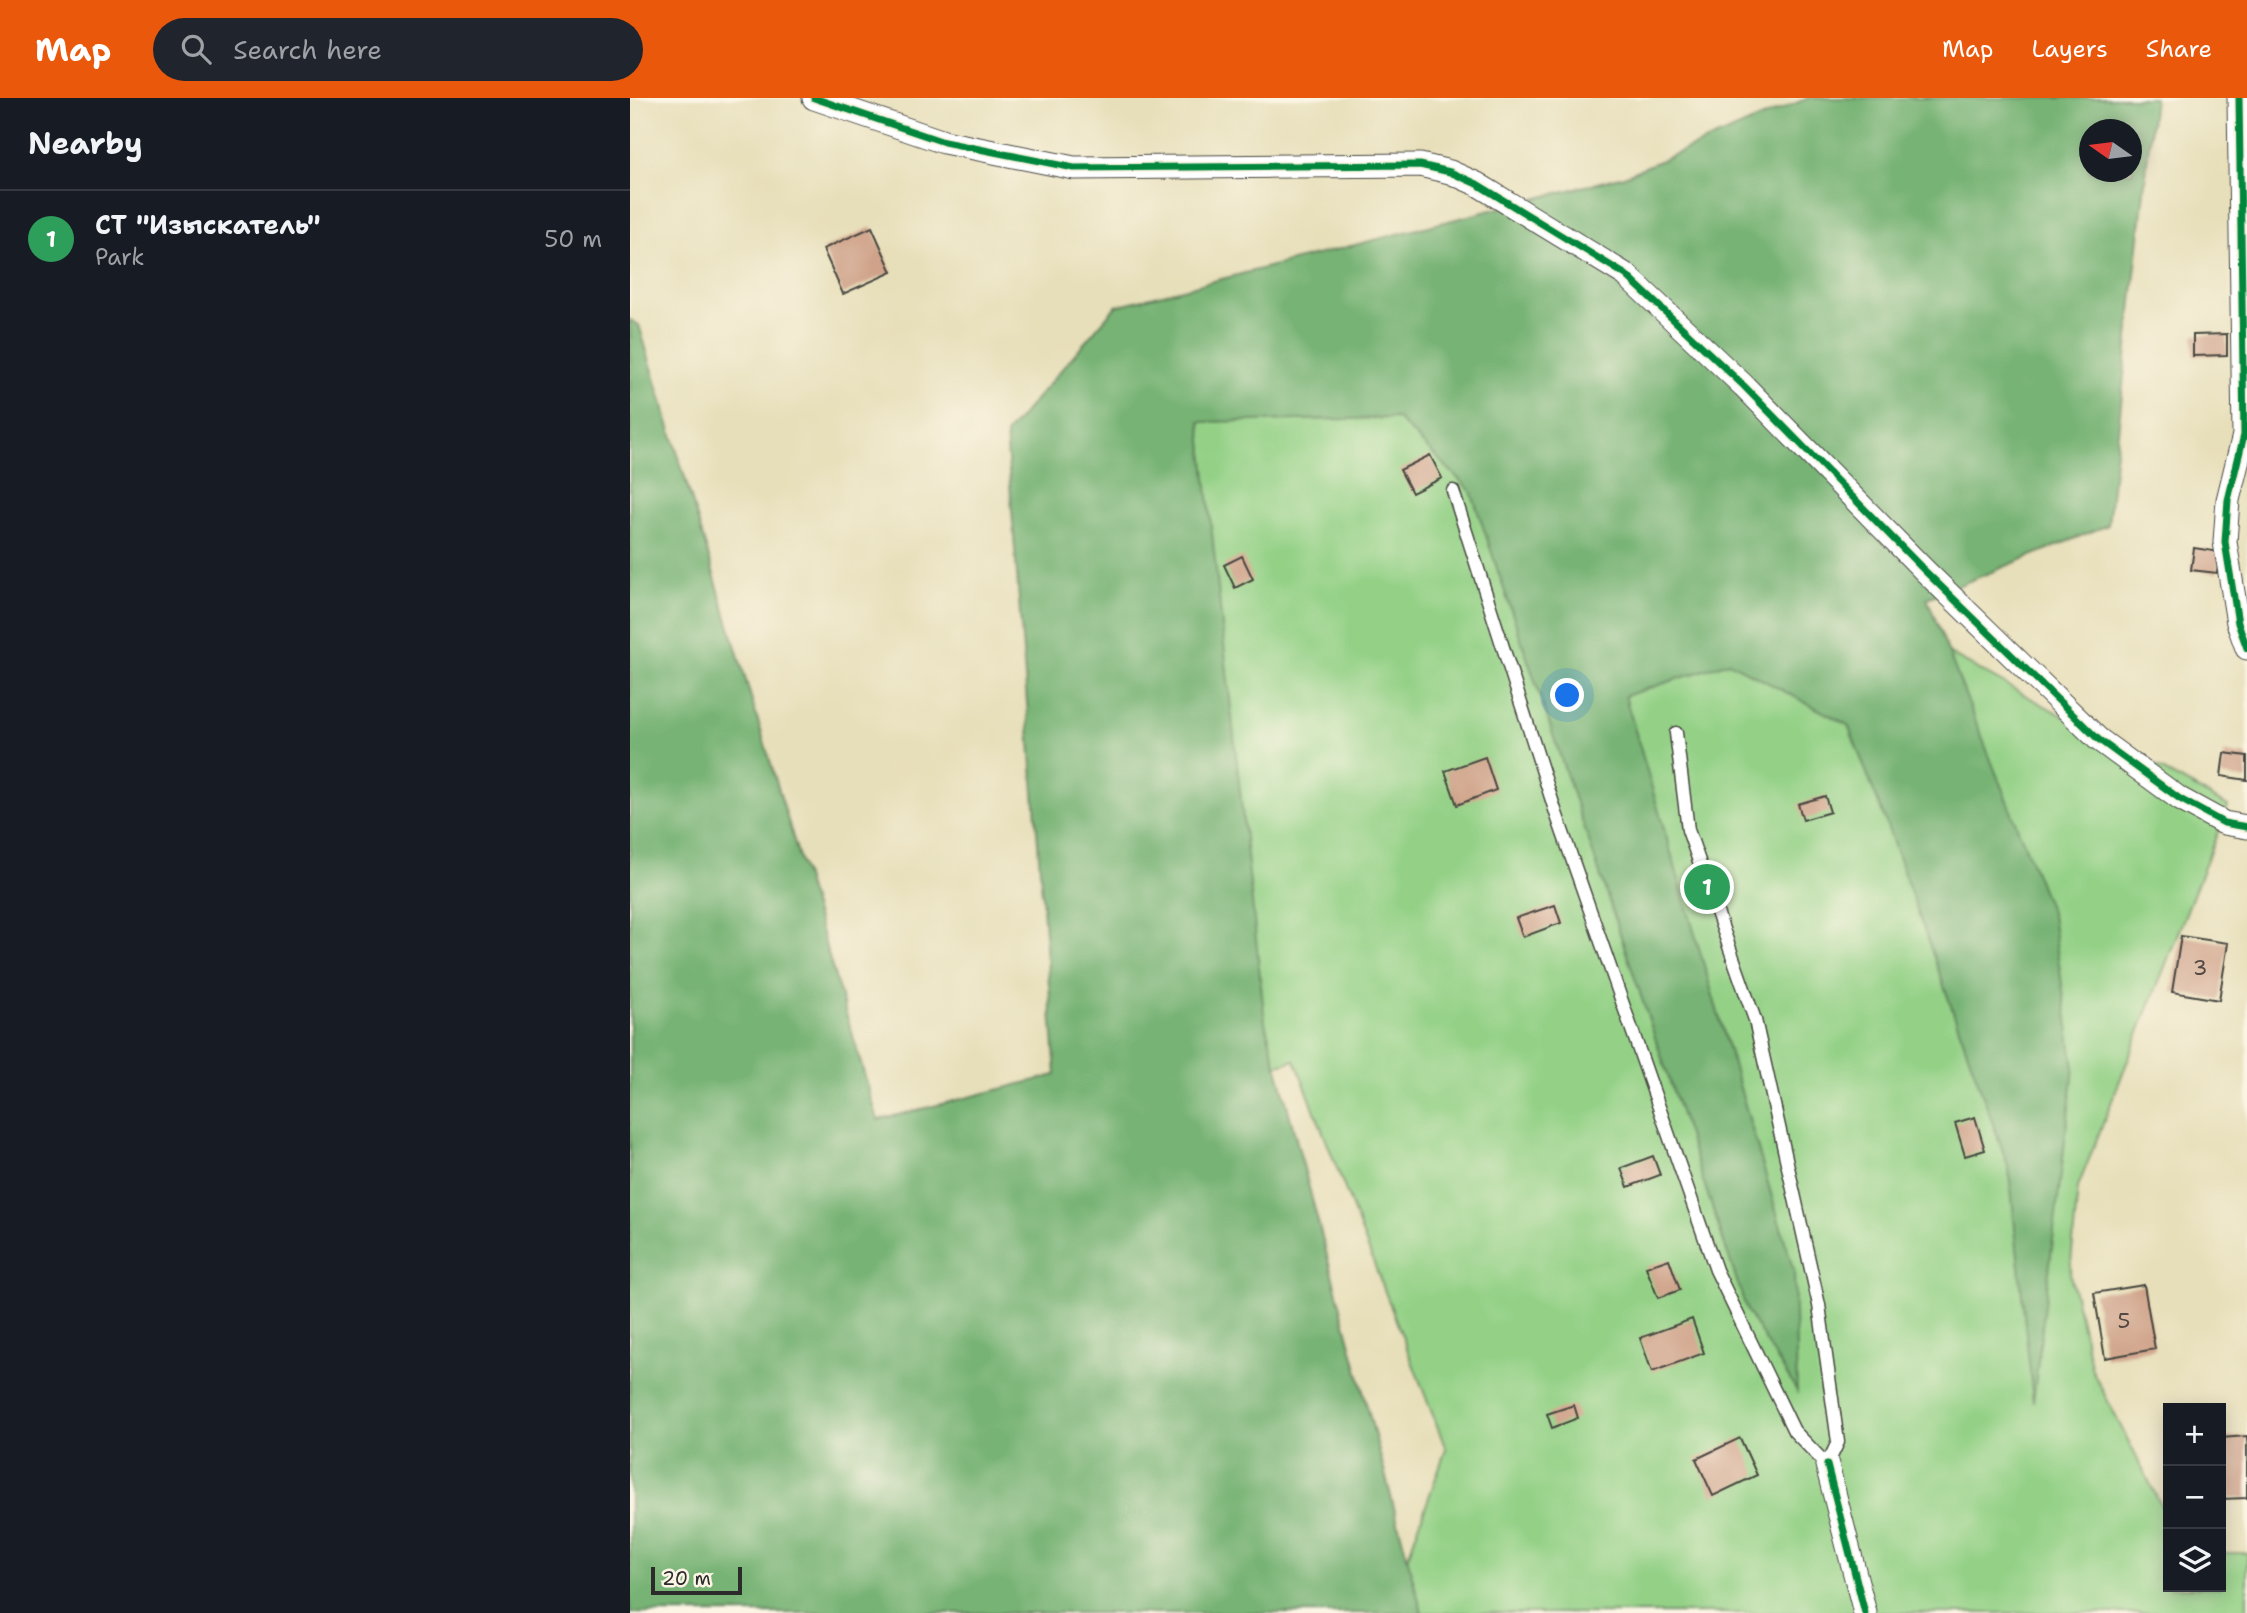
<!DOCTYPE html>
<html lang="en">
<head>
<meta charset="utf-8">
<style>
  :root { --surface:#171b24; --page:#20242c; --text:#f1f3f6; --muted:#9ea1a6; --line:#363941; --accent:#ea580c }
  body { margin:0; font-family:"Shantell Sans",sans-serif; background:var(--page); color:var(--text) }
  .controls { position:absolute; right:21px; bottom:21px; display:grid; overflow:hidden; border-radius:0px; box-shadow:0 4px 18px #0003 }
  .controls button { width:63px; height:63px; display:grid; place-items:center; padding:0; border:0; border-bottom:2px solid var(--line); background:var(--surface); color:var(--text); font:35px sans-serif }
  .compass { position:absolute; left:1449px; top:21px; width:63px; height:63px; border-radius:50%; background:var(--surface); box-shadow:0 4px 18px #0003; rotate:284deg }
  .scale { position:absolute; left:21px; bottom:18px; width:91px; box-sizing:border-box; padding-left:7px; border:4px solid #2b2b2b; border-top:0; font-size:19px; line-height:24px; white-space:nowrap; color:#2b2b2b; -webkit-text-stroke:5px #fcf5e5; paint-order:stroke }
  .you { position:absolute; left:938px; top:598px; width:24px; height:24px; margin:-18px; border:5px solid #fff; border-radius:50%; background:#1a73e8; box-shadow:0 0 0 10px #1a73e833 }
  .badge { display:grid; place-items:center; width:46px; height:46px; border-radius:50%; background:var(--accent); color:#fff; font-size:23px; font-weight:700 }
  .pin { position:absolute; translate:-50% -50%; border:4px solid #fff; box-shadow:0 2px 7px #0006 }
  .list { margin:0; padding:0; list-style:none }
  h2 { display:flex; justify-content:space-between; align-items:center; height:91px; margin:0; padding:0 28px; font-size:30px }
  h2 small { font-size:23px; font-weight:400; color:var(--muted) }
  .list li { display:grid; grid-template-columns:46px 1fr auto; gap:21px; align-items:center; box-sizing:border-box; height:98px; padding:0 28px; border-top:2px solid var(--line) }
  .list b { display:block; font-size:26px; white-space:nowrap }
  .list p { margin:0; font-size:23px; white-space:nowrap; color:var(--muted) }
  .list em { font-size:23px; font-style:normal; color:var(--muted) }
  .icon { flex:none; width:38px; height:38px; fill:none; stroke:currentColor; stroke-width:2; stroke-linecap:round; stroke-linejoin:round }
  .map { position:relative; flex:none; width:1617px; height:1515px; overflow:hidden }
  header { display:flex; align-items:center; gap:42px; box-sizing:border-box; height:98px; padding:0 35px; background:var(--accent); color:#fff }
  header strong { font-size:33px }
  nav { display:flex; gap:38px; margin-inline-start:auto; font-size:24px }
  .search { width:490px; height:63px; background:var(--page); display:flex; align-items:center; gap:18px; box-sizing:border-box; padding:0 24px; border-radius:38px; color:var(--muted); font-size:26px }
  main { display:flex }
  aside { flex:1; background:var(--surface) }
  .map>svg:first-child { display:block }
  .green { fill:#94d187; stroke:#607e59; stroke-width:2 }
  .forest { fill:#77b374; stroke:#516f50; stroke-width:2; fill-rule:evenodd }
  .building { fill:#cfa289 }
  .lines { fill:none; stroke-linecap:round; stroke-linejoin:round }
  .service-casing { stroke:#474640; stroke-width:15 }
  .minor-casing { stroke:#474640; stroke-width:25 }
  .service { stroke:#fff; stroke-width:12 }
  .minor { stroke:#fff; stroke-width:23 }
  .cycleway-casing { stroke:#fcf5e5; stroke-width:11 }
  .cycleway { stroke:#00873e; stroke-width:7 }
  .labels { text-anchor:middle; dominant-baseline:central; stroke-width:6; stroke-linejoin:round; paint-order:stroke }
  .number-label { font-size:21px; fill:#544942 }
</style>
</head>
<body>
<header>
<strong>Map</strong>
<div class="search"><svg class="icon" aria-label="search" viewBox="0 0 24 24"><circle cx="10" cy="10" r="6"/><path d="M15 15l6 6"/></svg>Search here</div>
<nav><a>Map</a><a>Layers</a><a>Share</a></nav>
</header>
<main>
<aside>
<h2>Nearby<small></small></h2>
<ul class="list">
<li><span class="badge" style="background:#2e9e5b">1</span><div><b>СТ &quot;Изыскатель&quot;</b><p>Park</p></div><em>50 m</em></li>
</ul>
</aside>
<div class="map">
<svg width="1617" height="1515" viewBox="0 0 1617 1515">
  <rect width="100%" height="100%" fill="#fcf5e5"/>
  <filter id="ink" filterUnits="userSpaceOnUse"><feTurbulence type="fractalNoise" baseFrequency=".0143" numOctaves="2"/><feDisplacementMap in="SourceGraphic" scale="14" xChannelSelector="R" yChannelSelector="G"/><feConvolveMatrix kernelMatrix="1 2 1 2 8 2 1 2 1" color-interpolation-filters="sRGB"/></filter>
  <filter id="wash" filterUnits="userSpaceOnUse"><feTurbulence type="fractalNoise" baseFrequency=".00686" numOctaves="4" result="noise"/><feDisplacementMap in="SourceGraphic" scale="28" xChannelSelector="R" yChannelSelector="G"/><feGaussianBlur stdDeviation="1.57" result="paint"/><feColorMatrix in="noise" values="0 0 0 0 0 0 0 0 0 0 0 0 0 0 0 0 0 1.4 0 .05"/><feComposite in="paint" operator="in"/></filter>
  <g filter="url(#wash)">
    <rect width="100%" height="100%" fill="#e7dfba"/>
    <!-- green -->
    <polygon class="green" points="680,206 1598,708 1448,1089 1440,1176 1462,1272 1538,1421 1538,1489 1591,1489 1591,1455 1617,1455 1617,1515 758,1515 816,1351 665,962 575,989 455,284"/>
    <!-- forest -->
    <path class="forest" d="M1178 0H1524L1478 427 1297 500 1422 817 1444 970 1403 1304 1379 1071 1255 722 1218 627 1099 564 995 598 1164 1174 1167 1293 1117 1213 841 393 767 320 570 324 635 924 792 1515H0V222L9 227 248 1022 426 977 376 336 486 208 994 78ZM1460 32H1502V74H1460Z"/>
    <g id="blocks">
      <!-- building -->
      <g class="building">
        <polygon points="242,129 262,174 213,196 193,151"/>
        <polygon points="1597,236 1597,257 1563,258 1563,237"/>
        <polygon points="800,357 812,380 782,395 770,372"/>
        <polygon points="1564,450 1590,454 1587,475 1561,472"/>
        <polygon points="612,458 623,481 605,490 594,467"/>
        <polygon points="1594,655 1617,658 1617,682 1591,678"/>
        <polygon points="855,659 866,692 827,707 815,673"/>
        <polygon points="1195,698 1200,714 1173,722 1168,706"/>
        <polygon points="925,807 931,825 893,839 886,820"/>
        <polygon points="1551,838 1598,845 1589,902 1542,894"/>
        <polygon points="1345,1019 1355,1052 1335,1058 1325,1025"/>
        <polygon points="1023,1058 1030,1077 998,1089 991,1070"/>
        <polygon points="1039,1161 1050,1192 1028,1200 1016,1169"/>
        <polygon points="1514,1187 1525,1251 1475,1260 1464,1195"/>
        <polygon points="1062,1221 1074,1255 1022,1274 1010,1240"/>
        <polygon points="944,1307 948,1320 922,1330 917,1316"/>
        <polygon points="1617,1338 1617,1400 1591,1401 1591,1340"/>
        <polygon points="1110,1340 1127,1377 1083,1398 1066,1361"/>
      </g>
    </g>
  </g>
  <g filter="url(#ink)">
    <use href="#blocks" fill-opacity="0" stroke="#474640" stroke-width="2"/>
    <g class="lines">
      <defs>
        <polyline id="service" points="823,393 926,715 1086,1172 1164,1333 1197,1367 1208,1344 1189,1207 1125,922 1058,732 1046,635"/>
        <g id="minor">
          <polyline points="184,0 314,44 444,70 790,67 820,74 847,86 996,177 1114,288 1295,473 1468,641 1550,701 1594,725 1617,729"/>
          <polyline points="1609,0 1614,337 1598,402 1595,444 1608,525 1617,550"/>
          <polyline points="1197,1367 1235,1515"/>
        </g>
      </defs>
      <!-- service casing -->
      <use href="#service" class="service-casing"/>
      <!-- minor casing -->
      <use href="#minor" class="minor-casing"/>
      <!-- service -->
      <use href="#service" class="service"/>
      <!-- minor -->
      <use href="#minor" class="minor"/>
      <defs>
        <g id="cycleway">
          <polyline points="184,0 314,44 444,70 790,67 820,74 847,86 996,177 1114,288 1295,473 1468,641 1550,701 1594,725 1617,729"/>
          <polyline points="1609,0 1614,337 1598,402 1595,444 1608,525 1617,550"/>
          <polyline points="1197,1367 1235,1515"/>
        </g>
      </defs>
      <!-- cycleway casing -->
      <use href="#cycleway" class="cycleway-casing"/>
      <!-- cycleway -->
      <use href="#cycleway" class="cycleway"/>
    </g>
  </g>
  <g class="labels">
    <!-- number labels -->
    <g class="number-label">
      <text x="1570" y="870">3</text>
      <text x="1494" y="1223">5</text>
    </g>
  </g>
</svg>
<div class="controls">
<button>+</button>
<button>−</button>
<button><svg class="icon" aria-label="layers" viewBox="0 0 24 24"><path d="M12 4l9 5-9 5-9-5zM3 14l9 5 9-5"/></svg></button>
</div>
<svg class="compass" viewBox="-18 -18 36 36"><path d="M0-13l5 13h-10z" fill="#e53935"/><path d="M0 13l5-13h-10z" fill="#9ea1a6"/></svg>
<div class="scale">20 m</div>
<div class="you"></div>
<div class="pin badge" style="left:1077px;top:789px;background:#2e9e5b">1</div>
</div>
</main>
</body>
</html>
